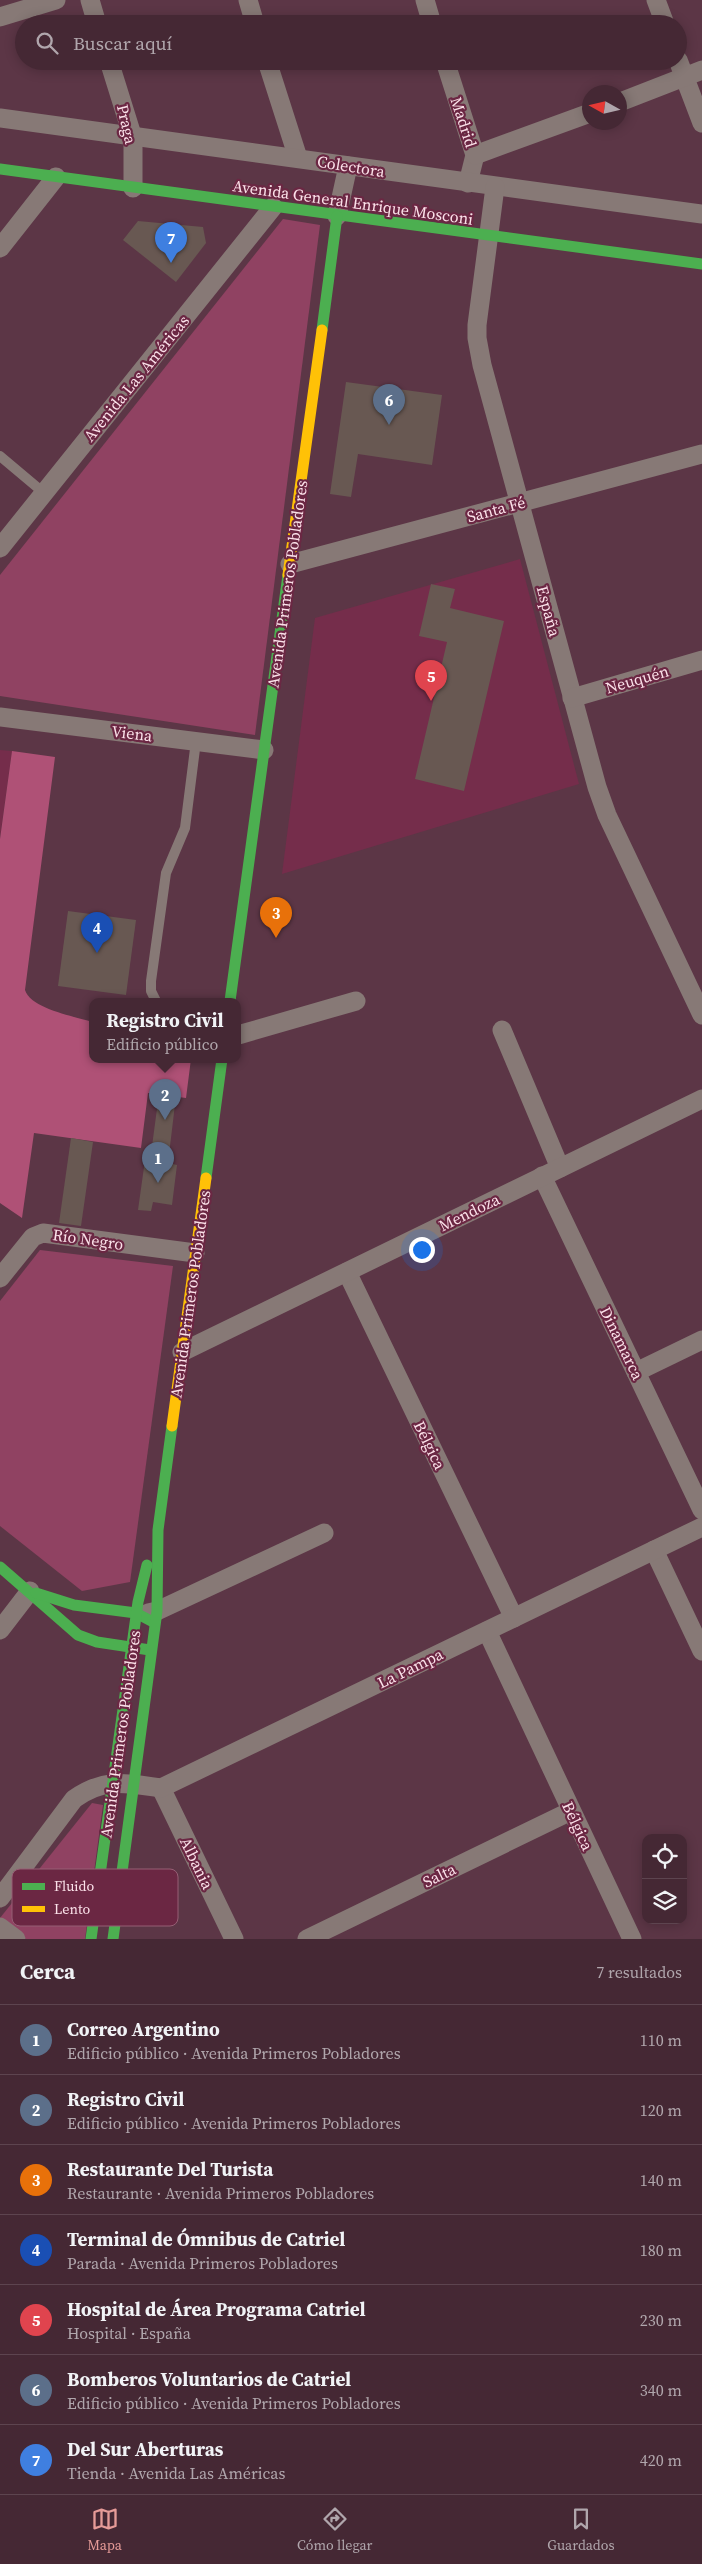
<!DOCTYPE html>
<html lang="es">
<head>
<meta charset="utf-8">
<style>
  :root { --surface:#452834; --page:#4c303c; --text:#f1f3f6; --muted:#b0a6ac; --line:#5d444f; --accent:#e69b98 }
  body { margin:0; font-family:"Source Serif 4",serif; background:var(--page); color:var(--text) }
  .controls { position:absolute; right:15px; bottom:15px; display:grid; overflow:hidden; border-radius:10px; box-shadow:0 2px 12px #0003 }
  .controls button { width:45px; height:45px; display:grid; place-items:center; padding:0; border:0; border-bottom:1px solid var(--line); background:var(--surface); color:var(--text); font:25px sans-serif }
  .compass { position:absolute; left:582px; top:85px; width:45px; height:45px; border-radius:50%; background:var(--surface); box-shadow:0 2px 12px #0003; rotate:278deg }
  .you { position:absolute; left:421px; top:1249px; width:18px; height:18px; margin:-12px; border:4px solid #fff; border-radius:50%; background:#1a73e8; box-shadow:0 0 0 8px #1a73e833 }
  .badge { display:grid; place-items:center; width:32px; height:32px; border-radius:50%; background:var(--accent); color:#fff; font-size:16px; font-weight:700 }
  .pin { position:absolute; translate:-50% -41px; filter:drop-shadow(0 1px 2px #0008) }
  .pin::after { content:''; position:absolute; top:26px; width:18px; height:15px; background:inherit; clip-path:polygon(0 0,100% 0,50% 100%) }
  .popup { position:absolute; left:89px; top:998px; width:152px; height:65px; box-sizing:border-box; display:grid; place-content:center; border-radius:10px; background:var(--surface); filter:drop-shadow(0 1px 4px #0005); font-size:16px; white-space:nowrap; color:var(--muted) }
  .popup b { font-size:19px; color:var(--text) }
  .popup::after { content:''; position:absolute; left:50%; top:100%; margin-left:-10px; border:10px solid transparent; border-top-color:var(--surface) }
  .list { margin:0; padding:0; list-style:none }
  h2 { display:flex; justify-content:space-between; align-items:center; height:65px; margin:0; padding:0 20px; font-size:21px }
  h2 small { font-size:16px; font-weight:400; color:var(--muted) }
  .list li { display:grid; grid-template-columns:32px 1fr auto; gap:15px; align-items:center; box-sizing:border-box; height:70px; padding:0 20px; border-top:1px solid var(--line) }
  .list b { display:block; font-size:19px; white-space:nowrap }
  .list p { margin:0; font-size:16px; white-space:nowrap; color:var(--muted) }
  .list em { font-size:16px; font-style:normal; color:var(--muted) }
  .icon { flex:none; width:28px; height:28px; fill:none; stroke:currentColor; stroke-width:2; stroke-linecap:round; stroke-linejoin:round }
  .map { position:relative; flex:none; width:702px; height:1939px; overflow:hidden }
  .search { position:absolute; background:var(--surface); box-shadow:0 2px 12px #0003; left:15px; right:15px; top:15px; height:55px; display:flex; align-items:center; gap:12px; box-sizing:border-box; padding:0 18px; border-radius:28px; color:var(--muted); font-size:19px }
  .sheet { height:555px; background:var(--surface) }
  nav { display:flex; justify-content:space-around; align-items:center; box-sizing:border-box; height:70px; border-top:1px solid var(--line); background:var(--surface); font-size:14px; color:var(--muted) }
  nav a { display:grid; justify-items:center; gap:2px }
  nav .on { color:var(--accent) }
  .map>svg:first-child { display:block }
  .built { fill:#752d4b }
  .green { fill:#904262 }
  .forest { fill:#af5176 }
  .building { fill:#685852 }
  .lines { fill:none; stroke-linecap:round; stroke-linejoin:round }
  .lane { stroke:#877976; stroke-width:10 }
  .street { stroke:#877976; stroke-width:19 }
  .fast { stroke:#4caf50; stroke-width:11 }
  .slow { stroke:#ffc107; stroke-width:11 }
  .labels { text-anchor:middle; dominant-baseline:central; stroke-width:4.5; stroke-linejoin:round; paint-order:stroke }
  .street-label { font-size:16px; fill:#fbe1e9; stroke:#6b2743 }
  .key { fill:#6b2743; stroke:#965f75; stroke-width:1 }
  .key-label { font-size:14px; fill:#fbe1e9 }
</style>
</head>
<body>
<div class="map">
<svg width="702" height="1939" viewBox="0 0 702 1939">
  <rect width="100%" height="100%" fill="#5c3646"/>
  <!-- built -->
  <g class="built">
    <polygon points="520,559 579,784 282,874 315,618"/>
    <polygon points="0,750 12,751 0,838"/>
  </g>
  <!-- green -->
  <g class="green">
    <polygon points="283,219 320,225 255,735 0,696 0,575"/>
    <polygon points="40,1250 173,1266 130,1582 82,1591 0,1526 0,1301"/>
    <polygon points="92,1803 103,1805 85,1939 26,1939 0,1918"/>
  </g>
  <!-- forest -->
  <path class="forest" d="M12 751 55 757 25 990C31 1009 74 1016 92 1022V1059H191L186 1098 148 1093 141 1148 34 1133 22 1218 0 1203V839Z"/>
  <!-- building -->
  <g class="building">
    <polygon points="138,221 203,227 206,243 176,282 123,240"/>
    <polygon points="346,382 442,395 432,465 358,454 351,497 330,494"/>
    <polygon points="431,584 455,589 450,608 504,621 464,791 415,779 447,642 419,636"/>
    <polygon points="68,911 136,920 126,995 58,986"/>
    <polygon points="159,1094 176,1096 168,1163 177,1165 172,1205 153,1202 151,1211 138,1210 145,1160 150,1161"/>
    <polygon points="71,1138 93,1142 81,1226 59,1223"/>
  </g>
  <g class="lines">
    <!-- lane -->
    <g class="lane">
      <polyline points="0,456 44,493"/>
      <polyline points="156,1001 151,991 151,981 166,873 185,828 196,741"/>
    </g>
    <!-- street -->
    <g class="street">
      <polyline points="90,0 97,24"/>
      <polyline points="248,0 255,24"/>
      <polyline points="425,0 432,24"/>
      <polyline points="656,0 665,24"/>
      <polyline points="0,17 56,0"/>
      <polyline points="678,60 702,123"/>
      <polyline points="109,61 133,138 133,188"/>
      <polyline points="267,61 298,158"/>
      <polyline points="445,61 475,155 468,183"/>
      <polyline points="620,102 702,70"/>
      <polyline points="0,118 702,214"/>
      <polyline points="475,155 590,113"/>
      <polyline points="495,187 477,325 477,338 482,365 597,787 607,815 702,1015"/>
      <polyline points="337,216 348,166"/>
      <polyline points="0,248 56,177"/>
      <polyline points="0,548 273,207"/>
      <polyline points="290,564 702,454"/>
      <polyline points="572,698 702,660"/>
      <polyline points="0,717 264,750"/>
      <polyline points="502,1030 560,1168"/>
      <polyline points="238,1035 356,1001"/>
      <polyline points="542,1176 702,1510"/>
      <polyline points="347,1272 514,1618"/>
      <polyline points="0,1278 33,1237 43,1233 195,1253"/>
      <polyline points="182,1352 702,1099"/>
      <polyline points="636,1372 702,1340"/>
      <polyline points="654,1550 702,1651"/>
      <polyline points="148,1613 157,1611 324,1533"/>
      <polyline points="0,1630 30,1591"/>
      <polyline points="487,1631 632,1939"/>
      <polyline points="161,1788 234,1939"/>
      <path d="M0 1898 74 1799C105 1777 126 1783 161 1788L702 1527"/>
      <polyline points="0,1927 16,1939"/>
      <polyline points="307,1939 571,1811"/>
    </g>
    <!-- fast -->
    <g class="fast">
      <polyline points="0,169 702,264"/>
      <polyline points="322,330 337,216"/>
      <polyline points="230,1001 288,575"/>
      <polyline points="206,1178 222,1059"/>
      <polyline points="0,1567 78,1635 97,1642 150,1650"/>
      <polyline points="36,1593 74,1605 136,1613 153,1622"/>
      <polyline points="91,1939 138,1602 147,1565"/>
      <polyline points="113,1939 157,1611 158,1530 172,1426"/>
    </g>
    <!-- slow -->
    <g class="slow">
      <polyline points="288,575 322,330"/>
      <polyline points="172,1426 206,1178"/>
    </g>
  </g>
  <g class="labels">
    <!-- street labels -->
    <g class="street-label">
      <text transform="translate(464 122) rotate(72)">Madrid</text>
      <text transform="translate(127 124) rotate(77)">Praga</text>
      <text transform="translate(351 166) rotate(9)">Colectora</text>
      <text transform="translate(353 202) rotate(8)">Avenida General Enrique Mosconi</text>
      <text transform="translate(136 378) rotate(-51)">Avenida Las Américas</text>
      <text transform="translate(496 509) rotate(-15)">Santa Fé</text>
      <text transform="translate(287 584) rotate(-82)">Avenida Primeros Pobladores</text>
      <text transform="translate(549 611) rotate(75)">España</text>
      <text transform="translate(637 679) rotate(-16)">Neuquén</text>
      <text transform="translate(132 733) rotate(7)">Viena</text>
      <text transform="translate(469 1212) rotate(-26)">Mendoza</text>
      <text transform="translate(88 1239) rotate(8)">Río Negro</text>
      <text transform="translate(190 1294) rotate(-82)">Avenida Primeros Pobladores</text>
      <text transform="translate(622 1343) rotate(64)">Dinamarca</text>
      <text transform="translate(430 1445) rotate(64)">Bélgica</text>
      <text transform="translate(410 1668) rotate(-26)">La Pampa</text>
      <text transform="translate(120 1734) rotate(-82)">Avenida Primeros Pobladores</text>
      <text transform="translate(578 1826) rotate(65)">Bélgica</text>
      <text transform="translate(197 1863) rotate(64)">Albania</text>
      <text transform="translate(439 1875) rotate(-26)">Salta</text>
    </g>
  </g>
  <!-- legend -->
  <rect x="12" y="1869" width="166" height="57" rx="8" class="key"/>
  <rect x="22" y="1883" width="23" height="7" fill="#4caf50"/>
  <rect x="22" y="1906" width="23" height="6" fill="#ffc107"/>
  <g class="key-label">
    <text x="54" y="1891">Fluido</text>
    <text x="54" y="1914">Lento</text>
  </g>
</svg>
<div class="controls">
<button><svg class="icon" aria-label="locate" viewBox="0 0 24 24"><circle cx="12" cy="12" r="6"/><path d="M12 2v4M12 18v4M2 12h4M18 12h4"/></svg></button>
<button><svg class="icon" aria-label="layers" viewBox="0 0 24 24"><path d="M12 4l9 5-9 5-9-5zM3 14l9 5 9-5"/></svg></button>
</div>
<svg class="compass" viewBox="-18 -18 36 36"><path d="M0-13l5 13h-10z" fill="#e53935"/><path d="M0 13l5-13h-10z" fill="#b0a6ac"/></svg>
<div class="you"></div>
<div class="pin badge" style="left:158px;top:1183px;background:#5c6f8a">1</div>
<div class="pin badge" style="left:165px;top:1120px;background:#5c6f8a">2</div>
<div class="popup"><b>Registro Civil</b>Edificio público</div>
<div class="pin badge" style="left:276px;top:938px;background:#e8710a">3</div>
<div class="pin badge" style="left:97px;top:953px;background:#1a4fb4">4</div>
<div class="pin badge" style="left:431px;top:701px;background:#e0444e">5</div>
<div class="pin badge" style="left:389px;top:425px;background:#5c6f8a">6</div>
<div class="pin badge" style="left:171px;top:263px;background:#3f7fe0">7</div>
<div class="search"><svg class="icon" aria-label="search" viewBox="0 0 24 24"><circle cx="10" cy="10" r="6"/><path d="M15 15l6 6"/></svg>Buscar aquí</div>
</div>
<section class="sheet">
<h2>Cerca<small>7 resultados</small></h2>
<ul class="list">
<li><span class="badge" style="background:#5c6f8a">1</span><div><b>Correo Argentino</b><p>Edificio público · Avenida Primeros Pobladores</p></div><em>110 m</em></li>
<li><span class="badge" style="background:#5c6f8a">2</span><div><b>Registro Civil</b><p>Edificio público · Avenida Primeros Pobladores</p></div><em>120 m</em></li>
<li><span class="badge" style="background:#e8710a">3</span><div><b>Restaurante Del Turista</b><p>Restaurante · Avenida Primeros Pobladores</p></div><em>140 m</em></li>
<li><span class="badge" style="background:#1a4fb4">4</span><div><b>Terminal de Ómnibus de Catriel</b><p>Parada · Avenida Primeros Pobladores</p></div><em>180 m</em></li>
<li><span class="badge" style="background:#e0444e">5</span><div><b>Hospital de Área Programa Catriel</b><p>Hospital · España</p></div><em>230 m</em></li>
<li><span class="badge" style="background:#5c6f8a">6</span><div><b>Bomberos Voluntarios de Catriel</b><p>Edificio público · Avenida Primeros Pobladores</p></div><em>340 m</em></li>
<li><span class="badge" style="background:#3f7fe0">7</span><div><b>Del Sur Aberturas</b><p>Tienda · Avenida Las Américas</p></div><em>420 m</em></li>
</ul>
</section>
<nav>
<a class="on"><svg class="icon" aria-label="map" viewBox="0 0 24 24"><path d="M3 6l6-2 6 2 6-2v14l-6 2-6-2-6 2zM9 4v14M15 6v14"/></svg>Mapa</a>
<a><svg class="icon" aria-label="directions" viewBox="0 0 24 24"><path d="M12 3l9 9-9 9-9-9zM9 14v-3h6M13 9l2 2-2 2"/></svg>Cómo llegar</a>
<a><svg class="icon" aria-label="saved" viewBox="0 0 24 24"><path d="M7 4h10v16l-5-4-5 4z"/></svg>Guardados</a>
</nav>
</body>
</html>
